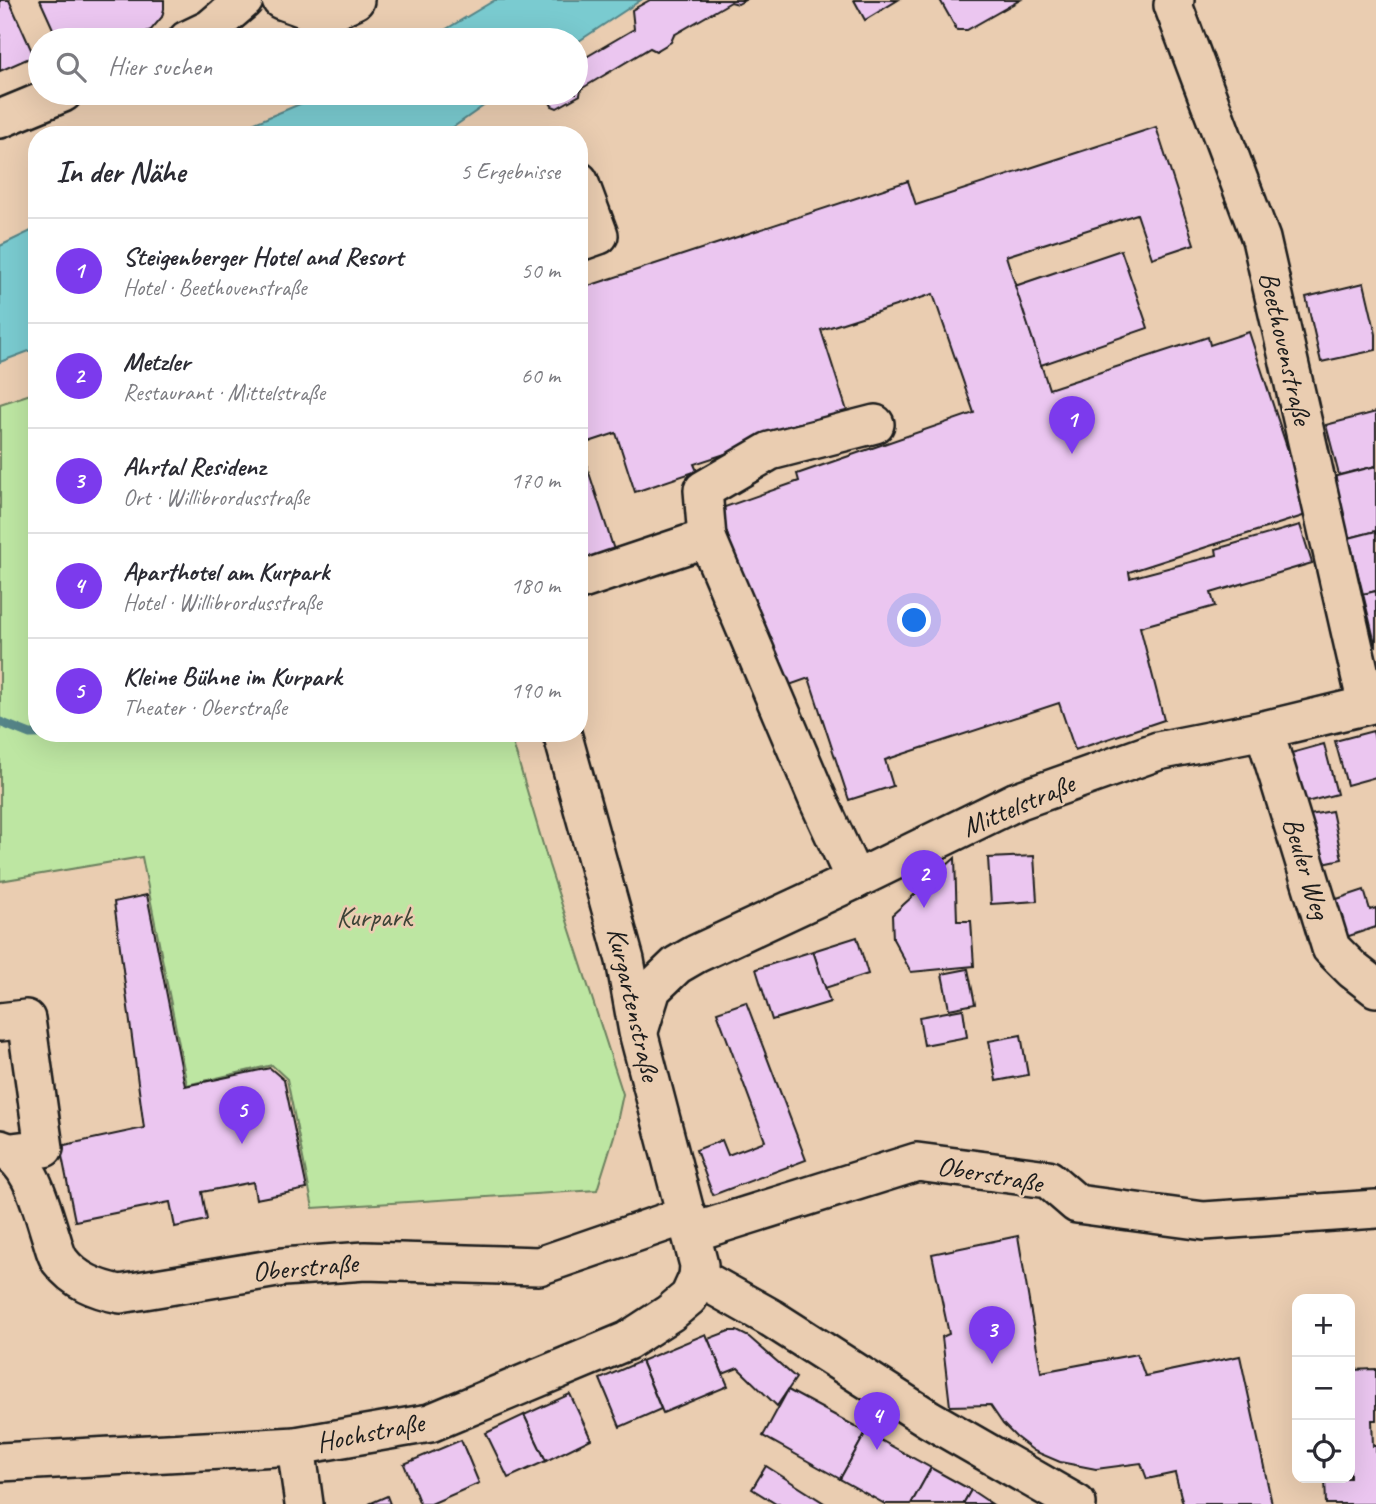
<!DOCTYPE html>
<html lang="de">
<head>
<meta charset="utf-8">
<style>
  :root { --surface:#fff; --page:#f2f2f3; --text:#2b2b33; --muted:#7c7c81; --line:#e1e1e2; --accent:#7c3aed }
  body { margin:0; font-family:Caveat,sans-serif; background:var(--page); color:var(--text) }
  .controls { position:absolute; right:21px; bottom:21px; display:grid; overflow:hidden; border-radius:14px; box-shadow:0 7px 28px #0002 }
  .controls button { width:63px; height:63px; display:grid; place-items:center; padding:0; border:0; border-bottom:2px solid var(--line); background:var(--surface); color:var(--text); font:35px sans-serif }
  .you { position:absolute; left:915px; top:621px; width:24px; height:24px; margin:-18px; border:5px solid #fff; border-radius:50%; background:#1a73e8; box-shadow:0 0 0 10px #1a73e833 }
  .badge { display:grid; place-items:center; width:46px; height:46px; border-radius:50%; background:var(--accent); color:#fff; font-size:23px; font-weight:700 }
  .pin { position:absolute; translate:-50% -58px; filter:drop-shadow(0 2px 4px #0008) }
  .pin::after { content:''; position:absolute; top:37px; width:24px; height:21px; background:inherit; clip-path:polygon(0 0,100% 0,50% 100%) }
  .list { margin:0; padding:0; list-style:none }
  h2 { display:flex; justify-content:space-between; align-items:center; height:91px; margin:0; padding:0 28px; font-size:30px }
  h2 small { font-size:23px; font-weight:400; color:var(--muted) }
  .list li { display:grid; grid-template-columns:46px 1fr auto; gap:21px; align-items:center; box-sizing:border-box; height:105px; padding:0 28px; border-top:2px solid var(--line) }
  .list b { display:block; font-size:26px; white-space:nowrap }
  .list p { margin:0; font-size:23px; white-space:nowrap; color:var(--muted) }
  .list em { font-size:23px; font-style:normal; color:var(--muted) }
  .icon { flex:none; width:38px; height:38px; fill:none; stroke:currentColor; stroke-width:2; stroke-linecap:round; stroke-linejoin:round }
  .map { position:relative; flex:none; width:1376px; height:1504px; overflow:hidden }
  .search { position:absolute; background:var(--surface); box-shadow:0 7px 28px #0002; left:28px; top:28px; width:560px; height:77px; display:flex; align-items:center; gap:18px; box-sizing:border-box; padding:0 24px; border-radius:38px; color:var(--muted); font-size:26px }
  .panel { position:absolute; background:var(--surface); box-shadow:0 7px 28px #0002; left:28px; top:126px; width:560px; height:616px; border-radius:28px }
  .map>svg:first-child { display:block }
  .green { fill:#bde6a2; stroke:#6c815f; stroke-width:2 }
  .water { fill:#7acbd0; stroke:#548588; stroke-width:2 }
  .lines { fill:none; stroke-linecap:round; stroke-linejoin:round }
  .stream { stroke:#548588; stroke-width:9 }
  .building { fill:#ebc6f0; stroke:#1c1c1c; stroke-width:2 }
  .minor-casing { stroke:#1c1c1c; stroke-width:42 }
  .minor { stroke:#eacdb1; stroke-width:37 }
  .labels { text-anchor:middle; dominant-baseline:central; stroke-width:5; stroke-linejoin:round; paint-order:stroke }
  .street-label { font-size:28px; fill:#1c1c1c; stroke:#eacdb1 }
  .park-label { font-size:28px; fill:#3c4437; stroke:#eacdb1 }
</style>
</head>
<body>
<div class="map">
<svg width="1376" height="1504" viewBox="0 0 1376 1504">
  <rect width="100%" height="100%" fill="#eacdb1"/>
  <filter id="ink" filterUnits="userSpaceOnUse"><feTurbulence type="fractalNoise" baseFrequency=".0143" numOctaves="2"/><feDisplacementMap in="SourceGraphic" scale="14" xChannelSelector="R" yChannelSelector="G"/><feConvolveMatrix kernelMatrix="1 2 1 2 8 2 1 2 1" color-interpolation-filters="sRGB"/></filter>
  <g filter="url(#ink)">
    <!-- green -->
    <polygon class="green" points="37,392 37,733 510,733 549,865 623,1094 614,1136 597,1190 313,1208 287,1079 272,1065 187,1085 142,857 0,881 0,404"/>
    <!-- water -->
    <g class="water">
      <polygon points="495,0 641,0 576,43 576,40 428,40"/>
      <polygon points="326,93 502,93 442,135 226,135"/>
      <polygon points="37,228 37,348 0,362 0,246"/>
    </g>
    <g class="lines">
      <!-- stream -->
      <polyline class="stream" points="0,722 30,734 98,733"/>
    </g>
    <!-- building -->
    <g class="building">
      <polygon points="0,0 9,0 34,56 0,71"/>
      <polygon points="40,0 164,0 164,9 162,17 151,30 126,40 58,40"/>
      <polygon points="650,0 745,0 738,4 731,2 674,35 671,42 656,51 650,48 581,89 580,95 557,108 552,106 545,93 576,93 576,63 634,29 632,10"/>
      <polygon points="854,0 898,0 865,20"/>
      <polygon points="940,0 1020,0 967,30 957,30"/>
      <polygon points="1156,127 1194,244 1152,258 1137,214 1006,256 1049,389 1208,337 1210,345 1249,332 1309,514 1129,572 1130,578 1217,555 1216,549 1300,525 1312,563 1211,593 1215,606 1140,627 1164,720 1075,750 1059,703 885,760 893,786 849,800 809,678 778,689 719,509 799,481 797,474 974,413 933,294 821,330 848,414 694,464 697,471 635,492 616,433 580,445 615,553 579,565 579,289 908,181 916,205"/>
      <polygon points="1121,250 1148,328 1041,365 1015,286"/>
      <polygon points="1364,283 1376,334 1376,350 1321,362 1306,297"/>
      <polygon points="1376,412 1376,466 1339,475 1326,425"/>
      <polygon points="1376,466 1376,531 1349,538 1333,477"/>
      <polygon points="1376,531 1376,591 1363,594 1349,538"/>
      <polygon points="1376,591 1376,647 1363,594"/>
      <polygon points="1373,731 1376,744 1376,777 1347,785 1335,741"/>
      <polygon points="1324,744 1337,794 1291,806 1277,757"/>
      <polygon points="1332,811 1342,859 1314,865 1304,816"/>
      <polygon points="1034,856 1037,901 991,904 988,858"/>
      <polygon points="955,858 957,921 971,921 974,966 911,972 893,939 892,915"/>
      <polygon points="1364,890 1370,910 1376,908 1376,927 1346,937 1334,900"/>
      <polygon points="147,895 185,1086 270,1068 284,1080 307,1189 256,1199 253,1182 202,1192 207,1220 175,1227 170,1202 75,1221 60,1146 144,1128 114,902"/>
      <polygon points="857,937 868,974 825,988 813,951"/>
      <polygon points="813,951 830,1002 772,1020 756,969"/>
      <polygon points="968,969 975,1004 949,1009 942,974"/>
      <polygon points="746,1002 806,1160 713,1195 696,1150 722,1140 728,1155 765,1141 717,1012"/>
      <polygon points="963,1009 967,1037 924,1045 919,1017"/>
      <polygon points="1021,1035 1028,1075 996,1081 989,1041"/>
      <polygon points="1018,1236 1041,1372 1137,1354 1145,1376 1240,1356 1272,1504 1183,1504 1175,1473 1147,1479 1141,1463 1096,1469 1060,1462 1034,1451 1016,1437 1003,1424 990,1405 950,1406 942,1337 949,1334 932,1254"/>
      <polygon points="729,1331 737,1331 749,1337 796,1378 777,1406 738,1368 723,1374 708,1339"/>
      <polygon points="706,1334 728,1386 663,1413 641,1361"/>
      <polygon points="641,1361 661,1409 620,1427 600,1379"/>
      <polygon points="1376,1369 1376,1420 1372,1420 1373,1446 1376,1446 1376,1504 1326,1504 1325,1478 1350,1478 1350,1370"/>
      <polygon points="788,1390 866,1432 840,1479 763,1436"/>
      <polygon points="570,1394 591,1439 546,1461 524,1415"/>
      <polygon points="524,1415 546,1461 508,1478 486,1433"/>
      <polygon points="866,1432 931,1468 911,1504 885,1504 840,1479"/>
      <polygon points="461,1440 479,1483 431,1504 420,1504 404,1464"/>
      <polygon points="766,1466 824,1503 823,1504 776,1504 752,1489"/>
      <polygon points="931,1468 971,1490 963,1504 911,1504"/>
      <polygon points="971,1490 992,1504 963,1504"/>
      <polygon points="387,1496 390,1504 369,1504"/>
    </g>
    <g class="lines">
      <defs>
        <g id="minor">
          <polyline points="281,0 323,15 355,0"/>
          <polyline points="1175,0 1173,5 1261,239 1367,705"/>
          <polyline points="187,40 210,29 244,0"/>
          <polyline points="0,119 63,93"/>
          <polyline points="579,181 599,235 579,242"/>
          <polyline points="707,538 703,490 770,451 875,424"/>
          <polyline points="579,581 707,538 819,802 855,880"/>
          <polyline points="1264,730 1331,948 1353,970 1376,988"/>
          <polyline points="0,1022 26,1019 44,1148 12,1152"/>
          <polyline points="639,1031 652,989 677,965 696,954 855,880 1017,801 1158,751 1264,730 1376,703"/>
          <path d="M0 1149C32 1158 42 1211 52 1240 54 1247 56 1255 60 1261 75 1281 96 1289 120 1294L283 1267 365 1261 539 1266 687 1215"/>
          <polyline points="691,1233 917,1162 1048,1179 1077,1204 1204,1221 1376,1209"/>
          <polyline points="698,1277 771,1318 929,1419 1077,1504"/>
          <polyline points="296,1446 304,1504"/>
          <polyline points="0,1462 296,1446 430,1423 627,1341 670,1313 689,1297 698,1277 699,1265 638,1032 625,960 562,733"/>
        </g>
      </defs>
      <!-- minor casing -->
      <use href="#minor" class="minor-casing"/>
      <!-- minor -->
      <use href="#minor" class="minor"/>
    </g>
  </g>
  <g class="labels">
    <!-- street labels -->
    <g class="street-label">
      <text transform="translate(1286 348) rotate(77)">Beethovenstraße</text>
      <text transform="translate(1018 805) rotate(-23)">Mittelstraße</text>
      <text transform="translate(1307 868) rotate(73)">Beuler Weg</text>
      <text transform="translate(634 1004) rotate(77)">Kurgartenstraße</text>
      <text transform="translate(990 1174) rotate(10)">Oberstraße</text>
      <text transform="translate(305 1267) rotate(-5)">Oberstraße</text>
      <text transform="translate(370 1432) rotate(-11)">Hochstraße</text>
    </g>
    <!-- park labels -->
    <g class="park-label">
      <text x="374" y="916">Kurpark</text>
    </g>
  </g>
</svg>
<div class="controls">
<button>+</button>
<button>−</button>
<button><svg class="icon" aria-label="locate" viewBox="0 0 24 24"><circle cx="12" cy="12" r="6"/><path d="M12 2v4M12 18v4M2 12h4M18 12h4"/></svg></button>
</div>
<div class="you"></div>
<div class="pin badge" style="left:1072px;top:454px">1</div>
<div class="pin badge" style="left:924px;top:908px">2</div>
<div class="pin badge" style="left:992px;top:1364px">3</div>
<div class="pin badge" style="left:877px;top:1450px">4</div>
<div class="pin badge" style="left:242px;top:1144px">5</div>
<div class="search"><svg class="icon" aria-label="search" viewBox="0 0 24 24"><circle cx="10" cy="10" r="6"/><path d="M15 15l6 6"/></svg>Hier suchen</div>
<section class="panel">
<h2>In der Nähe<small>5 Ergebnisse</small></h2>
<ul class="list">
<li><span class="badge">1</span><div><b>Steigenberger Hotel and Resort</b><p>Hotel · Beethovenstraße</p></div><em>50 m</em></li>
<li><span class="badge">2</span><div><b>Metzler</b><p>Restaurant · Mittelstraße</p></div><em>60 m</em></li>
<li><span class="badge">3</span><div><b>Ahrtal Residenz</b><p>Ort · Willibrordusstraße</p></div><em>170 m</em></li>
<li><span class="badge">4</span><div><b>Aparthotel am Kurpark</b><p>Hotel · Willibrordusstraße</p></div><em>180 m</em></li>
<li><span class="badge">5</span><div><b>Kleine Bühne im Kurpark</b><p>Theater · Oberstraße</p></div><em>190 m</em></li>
</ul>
</section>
</div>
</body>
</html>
